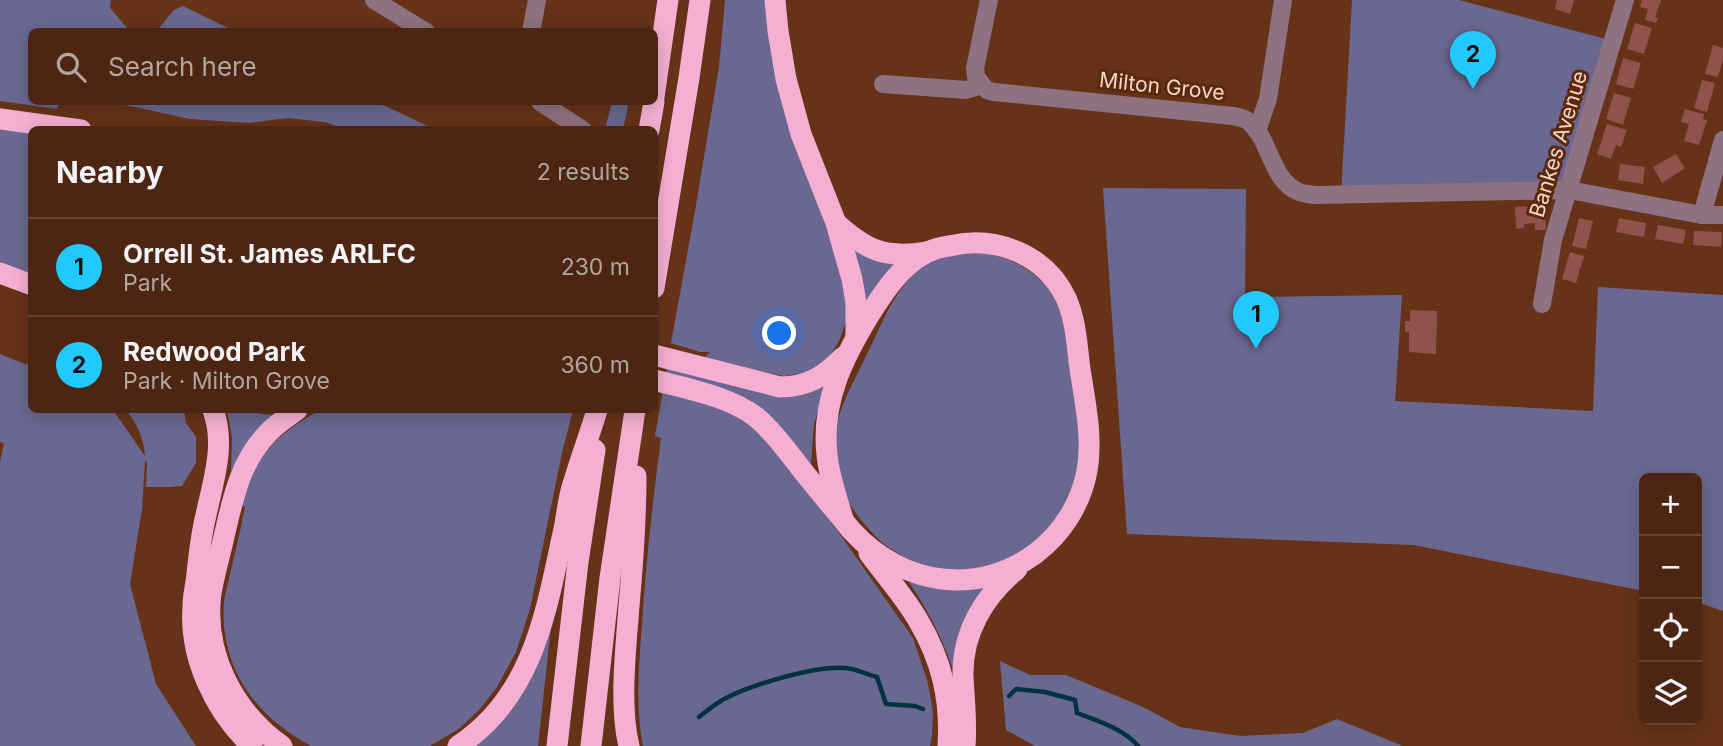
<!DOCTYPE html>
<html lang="en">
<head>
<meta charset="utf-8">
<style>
  :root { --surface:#4c2613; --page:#563221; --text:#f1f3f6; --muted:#b2a5a0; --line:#634333; --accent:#22c9fd }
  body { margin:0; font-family:Inter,sans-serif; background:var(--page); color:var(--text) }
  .controls { position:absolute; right:21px; bottom:21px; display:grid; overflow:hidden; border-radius:10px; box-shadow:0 4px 18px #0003 }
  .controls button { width:63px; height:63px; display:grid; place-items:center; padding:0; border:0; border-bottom:2px solid var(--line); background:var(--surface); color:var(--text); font:35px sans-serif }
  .you { position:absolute; left:780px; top:334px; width:24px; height:24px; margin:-18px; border:5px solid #fff; border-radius:50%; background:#1a73e8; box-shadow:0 0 0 10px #1a73e833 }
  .badge { display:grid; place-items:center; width:46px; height:46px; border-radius:50%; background:var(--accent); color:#111; font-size:23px; font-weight:700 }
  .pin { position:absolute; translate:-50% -58px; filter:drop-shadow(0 2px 4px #0008) }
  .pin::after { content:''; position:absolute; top:37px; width:24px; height:21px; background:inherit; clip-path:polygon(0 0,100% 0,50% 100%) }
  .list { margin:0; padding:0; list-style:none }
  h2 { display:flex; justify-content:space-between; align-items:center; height:91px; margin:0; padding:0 28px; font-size:30px }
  h2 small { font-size:23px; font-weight:400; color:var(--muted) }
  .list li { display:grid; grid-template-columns:46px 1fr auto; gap:21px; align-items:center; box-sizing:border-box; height:98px; padding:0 28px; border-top:2px solid var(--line) }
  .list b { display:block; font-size:26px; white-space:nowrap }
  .list p { margin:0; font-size:23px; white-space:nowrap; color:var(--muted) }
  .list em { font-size:23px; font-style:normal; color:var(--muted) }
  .icon { flex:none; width:38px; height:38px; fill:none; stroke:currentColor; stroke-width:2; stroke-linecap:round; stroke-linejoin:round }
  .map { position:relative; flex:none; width:1723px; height:746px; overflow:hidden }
  .search { position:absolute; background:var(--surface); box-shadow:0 4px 18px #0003; left:28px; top:28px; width:630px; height:77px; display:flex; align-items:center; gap:18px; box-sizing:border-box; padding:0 24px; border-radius:10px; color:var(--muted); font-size:26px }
  .panel { position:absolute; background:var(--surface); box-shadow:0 4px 18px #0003; left:28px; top:126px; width:630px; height:287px; border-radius:10px }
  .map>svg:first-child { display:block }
  .green { fill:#6a6891 }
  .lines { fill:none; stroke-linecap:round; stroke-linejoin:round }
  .stream { stroke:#013242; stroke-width:4.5 }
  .building { fill:#8f524c }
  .minor { stroke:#8f7281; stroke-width:18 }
  .highway { stroke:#f4afd3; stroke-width:21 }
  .labels { text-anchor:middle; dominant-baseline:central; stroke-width:6; stroke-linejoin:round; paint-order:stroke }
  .street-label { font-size:21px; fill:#f5d5c6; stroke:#5a290e }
</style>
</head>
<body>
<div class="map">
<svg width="1723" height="746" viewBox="0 0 1723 746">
  <rect width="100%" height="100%" fill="#663319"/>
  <!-- green -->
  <g class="green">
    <polygon points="0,0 111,0 110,8 127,28 159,28 174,10 183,6 234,31 32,32 32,102 59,102 57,109 0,101"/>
    <polygon points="725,0 769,0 813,186 833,249 845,279 847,319 839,341 828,359 805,373 784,376 703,359 710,352 700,352 671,343 695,211 719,67"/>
    <polygon points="1352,0 1459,0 1613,41 1569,190 1341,195"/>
    <polygon points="111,102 377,102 434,129 344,129 325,122 288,118 249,123 190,119"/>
    <polygon points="612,102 629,102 623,129 605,129"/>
    <polygon points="0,129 31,133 31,276 0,263"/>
    <polygon points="1103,188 1246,189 1245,297 1402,295 1395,401 1593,411 1598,287 1723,295 1723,611 1697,602 1697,478 1644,478 1644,591 1414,545 1127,534"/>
    <polygon points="851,245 899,261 863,314 864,292 863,279"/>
    <path d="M961 253C970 253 979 252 987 253 1019 260 1053 281 1062 314 1067 332 1068 353 1070 371 1075 403 1084 439 1077 471 1067 522 1018 567 966 570 939 572 912 563 891 549 874 538 848 507 842 488 836 471 833 436 838 420 843 399 859 372 868 352 885 318 899 276 935 260 943 257 953 256 961 253Z"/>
    <path d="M31 353 32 410H113L145 456C144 439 137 423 126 410H184L186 423 196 437V463L182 486 169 487H146L147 463 145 460 142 509 130 584 156 684 196 746H0V462L4 443 0 442V354L27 365Z"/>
    <polygon points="667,367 826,385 814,424 811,464 774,419 666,373"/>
    <path d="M663 390 726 409 743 418 784 455 913 638 927 680 930 694 933 713 932 736 930 746H643C635 705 639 665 642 624 646 561 653 500 661 438L655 436Z"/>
    <path d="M227 410C243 409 259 415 276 415L242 450 231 472 232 437Z"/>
    <path d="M320 410H573L562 453 530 609 516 652 497 687 479 710 460 728 430 746H311C256 717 219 667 224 602 225 591 229 581 231 570 236 549 241 528 245 507L240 504C246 491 250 475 258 463 272 439 297 423 320 410Z"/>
    <path d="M909 582C939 590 955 590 986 587L956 678C945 644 930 613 909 582Z"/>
    <polygon points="552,617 538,746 475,746 498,725 512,707"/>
    <polygon points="1000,661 1030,675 1066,675 1143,707 1180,727 1240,736 1303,733 1337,719 1403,746 1035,746 1006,730"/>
  </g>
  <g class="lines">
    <!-- stream -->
    <g class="stream">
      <path d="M1009 696 1016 689 1045 692 1075 700 1077 713C1098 721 1124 729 1138 746"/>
      <path d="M699 717C707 711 716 703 726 698 752 685 823 662 852 669 860 671 869 675 877 677L886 704 915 706 923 709"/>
    </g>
  </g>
  <!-- building -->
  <g class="building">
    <polygon points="1557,0 1574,0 1570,14 1555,9"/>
    <polygon points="1642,0 1661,0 1655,17 1658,18 1656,23 1645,20 1648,9 1640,7"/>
    <polygon points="1635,23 1652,28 1644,54 1627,49"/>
    <polygon points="1713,45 1723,48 1723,60 1718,77 1705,74"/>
    <polygon points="1623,58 1641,63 1633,89 1616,84"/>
    <polygon points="1702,80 1715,83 1707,112 1694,108"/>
    <polygon points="1614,93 1631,98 1623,125 1606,119"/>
    <polygon points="1685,109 1704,114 1703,119 1707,120 1699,145 1684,141 1689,124 1681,122"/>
    <polygon points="1607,124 1627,130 1621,147 1616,145 1611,159 1597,154"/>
    <polygon points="1676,154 1685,168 1662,183 1653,167"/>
    <polygon points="1620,164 1645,167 1643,184 1618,180"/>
    <polygon points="1539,206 1539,208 1545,207 1546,230 1535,230 1535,223 1524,224 1524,228 1516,229 1515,207"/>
    <polygon points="1579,218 1593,221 1586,249 1572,246"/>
    <polygon points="1619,218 1646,223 1644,237 1616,232"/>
    <polygon points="1658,225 1686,230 1683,244 1655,239"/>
    <polygon points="1694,231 1722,232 1721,247 1693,245"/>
    <polygon points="1570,252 1584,256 1576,283 1562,279"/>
    <polygon points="1410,310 1437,311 1436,354 1409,352 1409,332 1405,332 1405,321 1410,321"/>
  </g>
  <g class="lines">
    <!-- minor -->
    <g class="minor">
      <polyline points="374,0 426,32"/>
      <polyline points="531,32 537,0"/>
      <path d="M883 84 966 90 982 85 987 90 994 92 1233 116C1239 117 1244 118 1248 121 1271 139 1270 180 1299 192 1304 194 1310 194 1315 195L1569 190 1702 215H1723"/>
      <polyline points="982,85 976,77 975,68 989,0"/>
      <polyline points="540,102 583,130"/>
      <polyline points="1257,131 1268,99 1283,0"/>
      <polyline points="1702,215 1723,140"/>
      <polyline points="1542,304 1553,240 1625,0"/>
    </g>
    <!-- highway -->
    <g class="highway">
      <polyline points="775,0 778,31 786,79 801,134 836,223 852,279 856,303 856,335"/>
      <polyline points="654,97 668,0"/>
      <polyline points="0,119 81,130"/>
      <polyline points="649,130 654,102"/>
      <path d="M836 223C866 250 885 259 926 252"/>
      <polyline points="0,273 32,285"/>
      <polyline points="654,288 689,78 700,0"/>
      <path d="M654 355 780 387C807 387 825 376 843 357"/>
      <path d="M654 380C688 389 728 396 756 417 772 430 783 446 796 462 808 478 821 493 834 509 841 516 846 525 853 532 876 557 908 575 942 579 1011 587 1074 539 1087 471 1093 438 1085 402 1080 369 1077 346 1076 320 1066 298 1045 254 995 235 949 246 942 247 933 249 926 253 901 266 885 290 870 314 843 358 821 402 827 455 829 477 837 498 843 519"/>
      <path d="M213 410C226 445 213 481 206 515 201 535 199 554 197 574 196 585 193 595 193 606 189 657 215 712 252 746"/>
      <path d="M869 553C885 575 904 596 918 620 942 661 951 699 948 746"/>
      <path d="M282 746C234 712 203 654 211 593 214 576 219 558 223 541 232 503 239 462 268 433 276 424 287 417 297 410"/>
      <path d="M458 746C531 698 545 618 562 538 566 523 567 506 571 491 579 463 589 437 597 410"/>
      <polyline points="557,746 578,562 595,450"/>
      <polyline points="591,746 610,578 635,410"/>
      <path d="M629 746C619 706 626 647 629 606 633 562 636 519 636 476"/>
      <path d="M965 746C967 722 964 699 963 676 962 633 984 596 1017 569"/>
    </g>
  </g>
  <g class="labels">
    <!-- street labels -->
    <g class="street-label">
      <text transform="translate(1162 86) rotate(6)">Milton Grove</text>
      <text transform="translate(1558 144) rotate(-73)">Bankes Avenue</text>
    </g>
  </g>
</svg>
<div class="controls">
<button>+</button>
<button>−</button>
<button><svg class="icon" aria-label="locate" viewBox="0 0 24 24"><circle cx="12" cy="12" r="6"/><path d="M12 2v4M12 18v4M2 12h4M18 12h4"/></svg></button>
<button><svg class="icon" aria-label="layers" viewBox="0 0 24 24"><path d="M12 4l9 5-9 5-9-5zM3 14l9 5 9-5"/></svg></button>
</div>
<div class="you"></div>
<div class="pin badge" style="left:1256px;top:349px">1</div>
<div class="pin badge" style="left:1473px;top:89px">2</div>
<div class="search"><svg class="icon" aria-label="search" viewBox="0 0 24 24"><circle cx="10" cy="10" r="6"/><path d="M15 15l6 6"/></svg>Search here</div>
<section class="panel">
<h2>Nearby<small>2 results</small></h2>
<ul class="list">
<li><span class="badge">1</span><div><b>Orrell St. James ARLFC</b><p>Park</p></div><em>230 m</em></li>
<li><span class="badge">2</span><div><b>Redwood Park</b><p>Park · Milton Grove</p></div><em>360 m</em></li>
</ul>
</section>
</div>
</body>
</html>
